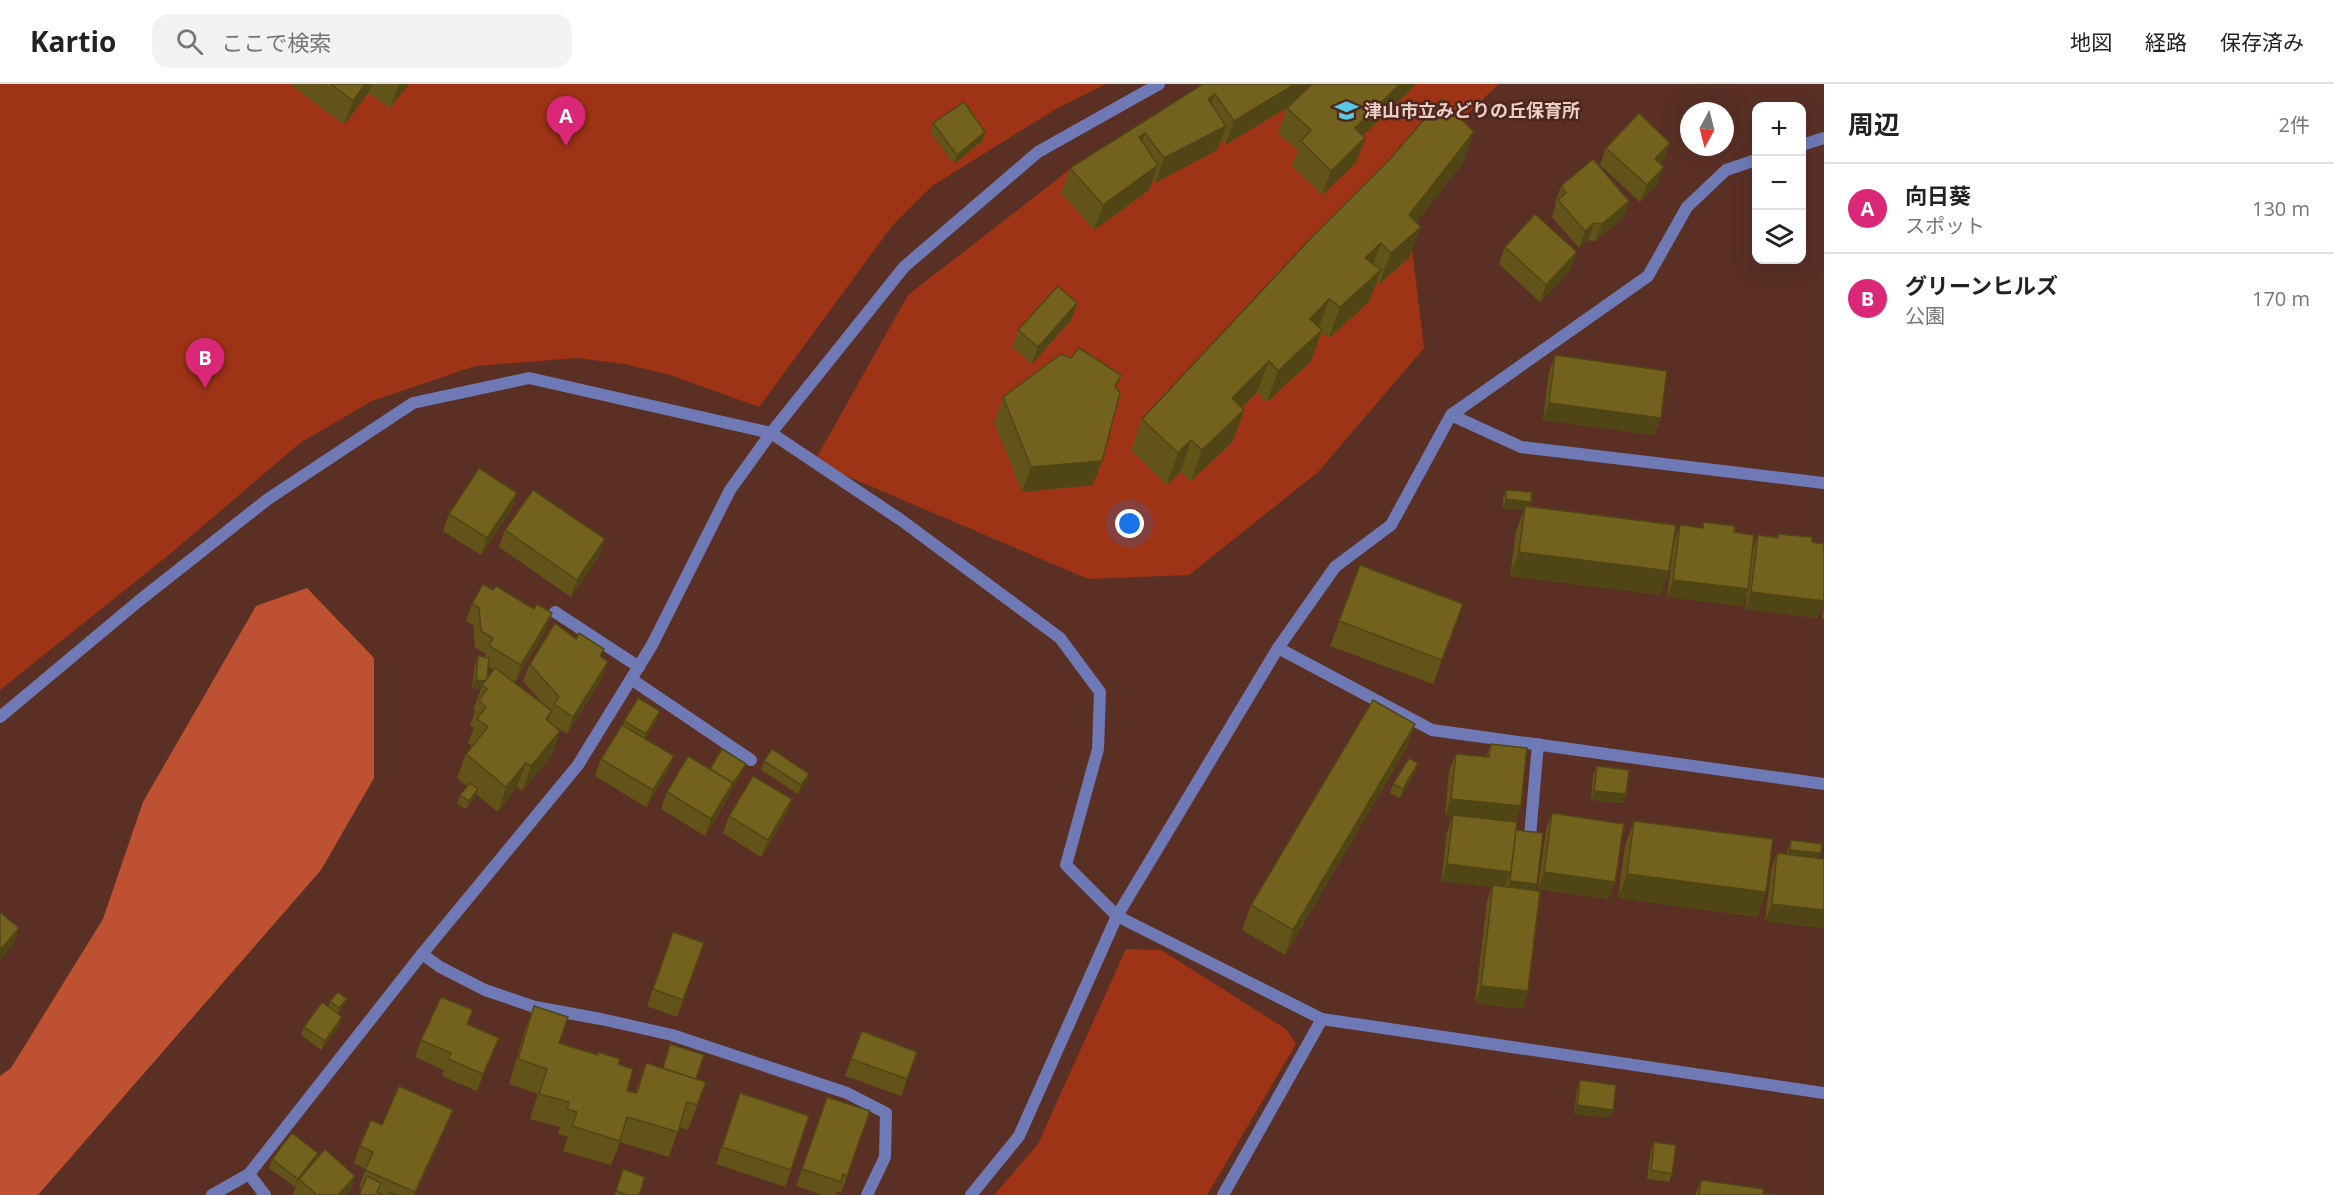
<!DOCTYPE html>
<html lang="ja">
<head>
<meta charset="utf-8">
<style>
  :root { --surface:#fff; --page:#f2f2f2; --text:#222; --muted:#767676; --line:#e0e0e0; --accent:#db2777 }
  body { margin:0; font-family:"Open Sans","Noto Sans JP",sans-serif; background:var(--page); color:var(--text) }
  .controls { position:absolute; right:18px; top:18px; display:grid; overflow:hidden; border-radius:12px; box-shadow:0 6px 24px #0002 }
  .controls button { width:54px; height:54px; display:grid; place-items:center; padding:0; border:0; border-bottom:2px solid var(--line); background:var(--surface); color:var(--text); font:30px sans-serif }
  .compass { position:absolute; left:1680px; top:18px; width:54px; height:54px; border-radius:50%; background:var(--surface); box-shadow:0 6px 24px #0002; rotate:187deg }
  .you { position:absolute; left:1130px; top:440px; width:21px; height:21px; margin:-15px; border:4px solid #fff; border-radius:50%; background:#1a73e8; box-shadow:0 0 0 9px #1a73e833 }
  .badge { display:grid; place-items:center; width:39px; height:39px; border-radius:50%; background:var(--accent); color:#fff; font-size:20px; font-weight:700 }
  .pin { position:absolute; translate:-50% -50px; filter:drop-shadow(0 2px 3px #0008) }
  .pin::after { content:''; position:absolute; top:32px; width:21px; height:18px; background:inherit; clip-path:polygon(0 0,100% 0,50% 100%) }
  .list { margin:0; padding:0; list-style:none }
  h2 { display:flex; justify-content:space-between; align-items:center; height:78px; margin:0; padding:0 24px; font-size:26px }
  h2 small { font-size:20px; font-weight:400; color:var(--muted) }
  .list li { display:grid; grid-template-columns:39px 1fr auto; gap:18px; align-items:center; box-sizing:border-box; height:90px; padding:0 24px; border-top:2px solid var(--line) }
  .list b { display:block; font-size:22px; white-space:nowrap }
  .list p { margin:0; font-size:20px; white-space:nowrap; color:var(--muted) }
  .list em { font-size:20px; font-style:normal; color:var(--muted) }
  .icon { flex:none; width:33px; height:33px; fill:none; stroke:currentColor; stroke-width:2; stroke-linecap:round; stroke-linejoin:round }
  .map { position:relative; flex:none; width:1824px; height:1111px; overflow:hidden }
  header { display:flex; align-items:center; gap:36px; box-sizing:border-box; height:84px; padding:0 30px; background:var(--surface); border-bottom:2px solid var(--line) }
  header strong { font-size:28px }
  nav { display:flex; gap:33px; margin-inline-start:auto; font-size:21px }
  .search { width:420px; height:54px; background:var(--page); display:flex; align-items:center; gap:15px; box-sizing:border-box; padding:0 21px; border-radius:18px; color:var(--muted); font-size:22px }
  main { display:flex }
  aside { flex:1; background:var(--surface) }
  .map>svg:first-child { display:block }
  .green { fill:#9e3415 }
  .forest { fill:#bf5133 }
  .lines { fill:none; stroke-linecap:round; stroke-linejoin:round }
  .street { stroke:#6f79b6; stroke-width:12 }
  .wall { fill:#625419; fill-rule:evenodd }
  .shaded-wall { fill:#504514 }
  .building { fill:#72621d; stroke:#504514; stroke-width:1.5 }
  .labels { text-anchor:middle; dominant-baseline:central; stroke-width:5; stroke-linejoin:round; paint-order:stroke }
  .poi-label { font-size:18px; font-weight:bold; fill:#eacfc8; stroke:#4f261b; text-anchor:start }
</style>
</head>
<body>
<header>
<strong>Kartio</strong>
<div class="search"><svg class="icon" aria-label="search" viewBox="0 0 24 24"><circle cx="10" cy="10" r="6"/><path d="M15 15l6 6"/></svg>ここで検索</div>
<nav><a>地図</a><a>経路</a><a>保存済み</a></nav>
</header>
<main>
<div class="map">
<svg width="1824" height="1111" viewBox="0 0 1824 1111">
  <rect width="100%" height="100%" fill="#5a3025"/>
  <!-- green -->
  <g class="green">
    <polygon points="0,0 1106,0 1056,25 932,102 892,142 759,323 670,291 624,280 577,274 475,282 372,317 300,359 171,469 0,606"/>
    <polygon points="1205,0 1499,0 1403,90 1424,264 1318,388 1189,491 1088,495 814,378 908,211 1082,76"/>
    <polygon points="1126,865 1161,866 1286,945 1296,960 1207,1111 994,1111 1038,1060"/>
  </g>
  <!-- forest -->
  <polygon class="forest" points="307,504 374,574 374,694 321,786 38,1111 0,1111 0,992 11,984 103,835 143,718 256,522"/>
  <g class="lines">
    <!-- street -->
    <g class="street">
      <polyline points="1802,61 1824,54"/>
      <polyline points="1451,331 1521,363 1824,399"/>
      <polyline points="555,528 639,583"/>
      <polyline points="1278,564 1432,646 1824,700"/>
      <polyline points="631,595 751,676"/>
      <polyline points="0,633 140,516 268,415 413,319 529,294 771,349 901,436 1060,554 1100,608 1098,665 1066,781 1117,832 1322,935 1824,1009"/>
      <polyline points="1530,752 1538,660"/>
      <polyline points="422,870 440,883 485,906 535,923 601,935 672,951 847,1009 886,1029 885,1073 867,1111"/>
      <polyline points="249,1090 265,1111"/>
      <polyline points="212,1111 249,1090 422,870 578,681 652,561 730,406 771,349 904,183 1038,68 1159,0"/>
      <polyline points="971,1111 1019,1052 1117,832 1278,564 1335,483 1391,441 1451,331 1648,192 1687,123 1726,86 1756,76"/>
      <polyline points="1223,1111 1322,935"/>
    </g>
  </g>
  <!-- wall -->
  <g class="wall">
    <polygon points="290,0 409,0 390,24 368,9 344,41"/>
    <polygon points="1203,0 1311,0 1293,19 1312,0 1416,0 1363,52 1365,54 1356,79 1322,111 1292,82 1298,67 1278,49 1287,24 1225,61 1221,55 1217,66 1155,99 1153,96 1149,106 1094,146 1061,109 1070,84"/>
    <polygon points="933,39 985,48 982,57 954,80 930,48"/>
    <polygon points="1474,48 1463,79 1416,138 1409,174 1379,200 1377,197 1369,218 1329,254 1321,249 1311,277 1267,318 1257,308 1242,323 1233,357 1191,397 1180,388 1167,401 1131,366 1142,335"/>
    <polygon points="1670,59 1664,76 1660,79 1658,100 1640,118 1600,81 1606,64"/>
    <polygon points="1561,102 1629,117 1623,134 1595,157 1588,156 1579,164 1552,133 1556,121 1555,119"/>
    <polygon points="1505,163 1571,185 1540,218 1499,180"/>
    <polygon points="1077,219 1071,236 1032,280 1012,263 1018,246"/>
    <polygon points="1555,271 1661,334 1654,351 1543,336 1549,288"/>
    <polygon points="1116,304 1093,401 1022,408 994,338 1003,313"/>
    <polygon points="1506,406 1531,418 1529,423 1661,511 1510,492 1516,447 1524,426 1503,424 1503,415"/>
    <polygon points="517,409 511,426 481,471 443,447 449,430"/>
    <polygon points="1703,438 1734,448 1753,465 1758,451 1777,453 1778,450 1812,458 1824,517 1817,534 1745,525 1747,509 1742,522 1667,513 1674,458 1680,441 1701,444"/>
    <polygon points="505,446 605,455 599,472 571,513 499,463"/>
    <polygon points="1360,481 1463,520 1433,600 1330,562"/>
    <polygon points="1824,516 1824,535 1822,535"/>
    <path d="M472 520 546 546 515 598 511 596 545 622 523 597 530 580 576 555 604 565 601 573 608 578 602 595 567 650 552 640 560 647 552 671 522 707 517 703 498 728 476 710 475 713 466 725 457 720 460 711 467 702 457 694 466 670 472 662 468 659 474 644 470 641 475 627 473 626 481 605 472 604 475 581 478 572 485 573 486 570 475 564 473 541 466 537ZM488 582 494 586 487 595Z"/>
    <polygon points="657,636 645,655 674,672 667,689 646,723 595,692 601,675 623,641 624,637"/>
    <polygon points="1415,640 1406,665 1285,871 1242,846 1251,821"/>
    <polygon points="1491,660 1521,722 1515,738 1516,746 1537,800 1535,806 1528,907 1522,925 1475,919 1487,818 1492,803 1441,797 1447,748 1452,733 1445,732 1449,687 1456,670 1486,673"/>
    <polygon points="764,677 809,690 806,699 798,710 761,686"/>
    <polygon points="1418,679 1415,688 1400,714 1390,709 1393,700"/>
    <polygon points="1597,682 1626,710 1623,719 1591,716 1593,691"/>
    <polygon points="710,685 742,689 729,710 727,716 705,752 661,725 667,708"/>
    <polygon points="792,715 786,732 761,773 723,749 729,732"/>
    <polygon points="1552,729 1609,815 1538,805 1546,746"/>
    <polygon points="1634,737 1766,808 1757,833 1618,814 1625,762"/>
    <polygon points="1791,756 1819,774 1824,775 1824,844 1765,837 1771,786 1777,769 1787,770 1788,765"/>
    <polygon points="673,848 704,859 677,933 647,922"/>
    <polygon points="330,917 343,923 338,930 339,942 321,966 301,951 304,943 328,923"/>
    <polygon points="534,922 559,959 618,980 627,1007 635,1009 646,979 706,998 688,1046 679,1043 669,1073 620,1058 611,1081 563,1067 568,1053 558,1050 560,1043 530,1035 538,1010 509,1000 525,946"/>
    <polygon points="473,926 468,940 499,954 492,971 477,1007 442,992 444,986 415,973 421,956"/>
    <polygon points="862,947 917,968 901,1012 845,992"/>
    <polygon points="1580,996 1613,1026 1610,1034 1574,1030 1577,1005"/>
    <polygon points="740,1009 791,1086 785,1103 716,1080"/>
    <polygon points="827,1013 870,1027 841,1109 837,1107 836,1111 822,1111 796,1102"/>
    <polygon points="382,1041 446,1043 415,1111 359,1111 361,1105 359,1103 366,1085 354,1079 360,1062"/>
    <polygon points="1654,1058 1672,1090 1669,1098 1647,1095 1651,1066"/>
    <polygon points="318,1069 316,1076 355,1092 349,1109 347,1111 293,1111 296,1102 295,1103 269,1084 272,1075"/>
    <polygon points="623,1085 639,1111 614,1111"/>
    <polygon points="1701,1096 1763,1109 1779,1111 1695,1111"/>
  </g>
  <!-- shaded-wall -->
  <g class="shaded-wall">
    <polygon points="365,0 372,0 368,9 344,41 353,17"/>
    <polygon points="399,0 409,0 390,24"/>
    <polygon points="1295,0 1311,0 1288,23 1225,61 1234,37"/>
    <polygon points="1400,0 1416,0 1346,68 1355,44"/>
    <polygon points="1215,10 1206,35 1208,15"/>
    <polygon points="1226,42 1217,66 1155,99 1164,74"/>
    <polygon points="985,48 982,57 954,80 957,71"/>
    <polygon points="1474,48 1463,79 1397,163 1409,131"/>
    <polygon points="1145,49 1136,73 1139,53"/>
    <polygon points="1365,54 1356,79 1322,111 1331,87"/>
    <polygon points="1670,59 1664,76 1649,92 1655,75"/>
    <polygon points="1158,81 1149,106 1094,146 1103,121"/>
    <polygon points="1664,83 1658,100 1640,118 1647,101"/>
    <polygon points="1629,117 1623,134 1595,157 1602,140"/>
    <polygon points="1594,139 1588,156 1579,164 1585,147"/>
    <polygon points="1421,143 1409,174 1379,200 1391,169"/>
    <polygon points="1381,159 1370,190 1365,174"/>
    <polygon points="1577,168 1571,185 1540,218 1546,201"/>
    <polygon points="1381,186 1369,218 1329,254 1340,223"/>
    <polygon points="1329,215 1318,246 1310,235"/>
    <polygon points="1077,219 1071,236 1032,280 1038,263"/>
    <polygon points="1322,246 1311,277 1267,318 1278,287"/>
    <polygon points="1269,277 1257,308 1221,345 1232,314"/>
    <polygon points="1549,319 1661,334 1654,351 1543,336"/>
    <polygon points="1244,326 1233,357 1191,397 1202,366"/>
    <polygon points="1191,356 1180,388 1167,401 1178,369"/>
    <polygon points="1102,377 1093,401 1022,408 1031,383"/>
    <polygon points="517,409 511,426 481,471 487,454"/>
    <polygon points="1506,415 1531,418 1528,427 1525,422 1524,426 1503,424"/>
    <polygon points="605,455 599,472 571,513 577,496"/>
    <polygon points="1519,468 1669,487 1661,511 1510,492"/>
    <polygon points="1673,496 1748,505 1742,522 1667,513"/>
    <polygon points="1751,508 1824,517 1817,534 1745,525"/>
    <polygon points="552,529 546,546 515,598 521,581"/>
    <polygon points="608,578 602,595 567,650 573,633"/>
    <polygon points="476,596 486,597 482,601 481,605 472,604"/>
    <polygon points="552,627 543,652 546,635"/>
    <polygon points="660,627 657,636 643,658 646,650"/>
    <polygon points="1415,640 1406,665 1285,871 1293,846"/>
    <polygon points="560,647 552,671 522,707 531,682"/>
    <polygon points="674,672 667,689 646,723 653,706"/>
    <polygon points="526,679 517,703 498,728 506,703"/>
    <polygon points="1418,679 1415,688 1400,714 1403,705"/>
    <polygon points="746,680 742,689 729,710 732,701"/>
    <polygon points="809,690 806,699 798,710 801,701"/>
    <polygon points="733,699 727,716 705,752 711,735"/>
    <polygon points="478,705 475,713 466,725 469,717"/>
    <polygon points="1594,707 1626,710 1623,719 1591,716"/>
    <polygon points="792,715 786,732 761,773 768,756"/>
    <polygon points="1451,715 1521,722 1514,740 1453,731 1452,733 1445,732"/>
    <polygon points="1790,766 1821,769 1818,778 1787,775"/>
    <polygon points="1447,780 1511,788 1504,805 1441,797"/>
    <polygon points="1544,788 1615,798 1609,815 1538,805"/>
    <polygon points="1627,790 1766,808 1757,833 1618,814"/>
    <polygon points="1510,797 1537,800 1534,809 1507,806"/>
    <polygon points="1772,820 1824,826 1824,844 1765,837"/>
    <polygon points="19,844 13,861 0,876 0,866"/>
    <polygon points="1481,902 1528,907 1522,925 1475,919"/>
    <polygon points="347,915 343,923 336,933 339,924"/>
    <polygon points="342,933 339,942 321,966 325,957"/>
    <polygon points="499,954 492,971 477,1007 483,990"/>
    <polygon points="1577,1021 1613,1026 1610,1034 1574,1030"/>
    <polygon points="453,1026 446,1043 415,1111 414,1111"/>
    <polygon points="318,1069 315,1078 299,1095 295,1103 298,1095"/>
    <polygon points="355,1092 349,1109 347,1111 338,1111"/>
  </g>
  <!-- building -->
  <g class="building">
    <polygon points="331,0 365,0 353,17"/>
    <polygon points="1203,0 1295,0 1234,37 1215,10 1208,15 1226,42 1164,74 1145,49 1139,53 1158,81 1103,121 1070,84"/>
    <polygon points="1312,0 1400,0 1355,44 1365,54 1331,87 1301,57 1311,46 1287,24"/>
    <polygon points="1442,15 1474,48 1409,131 1421,143 1391,169 1381,159 1365,174 1381,186 1340,223 1329,215 1310,235 1322,246 1278,287 1269,277 1232,314 1244,326 1202,366 1191,356 1178,369 1142,335 1312,153 1389,76"/>
    <polygon points="964,18 985,48 957,71 933,39"/>
    <polygon points="1639,29 1670,59 1655,75 1664,83 1647,101 1606,64"/>
    <polygon points="1593,75 1629,117 1602,140 1594,139 1585,147 1558,116 1566,109 1561,102"/>
    <polygon points="1535,130 1577,168 1546,201 1505,163"/>
    <polygon points="1058,202 1077,219 1038,263 1018,246"/>
    <polygon points="1079,264 1121,291 1115,302 1120,309 1102,377 1031,383 1003,313 1061,270 1071,274"/>
    <polygon points="1555,271 1667,287 1661,334 1549,319"/>
    <polygon points="479,384 517,409 487,454 449,430"/>
    <polygon points="533,406 605,455 577,496 505,446"/>
    <polygon points="1506,406 1532,408 1531,418 1506,415"/>
    <polygon points="1525,422 1676,441 1669,487 1519,468"/>
    <polygon points="1703,438 1735,442 1734,448 1754,451 1748,505 1673,496 1680,441 1703,444"/>
    <polygon points="1778,450 1812,453 1812,458 1824,460 1824,517 1751,508 1758,451 1778,454"/>
    <polygon points="1360,481 1463,520 1442,576 1339,537"/>
    <polygon points="483,500 493,506 496,502 534,525 537,520 552,529 521,581 489,562 493,554 481,547 479,524 472,520"/>
    <polygon points="555,539 576,555 579,549 604,565 600,572 608,578 573,633 554,620 559,613 530,580"/>
    <polygon points="478,572 489,574 487,595 485,597 476,596"/>
    <polygon points="495,584 552,627 546,635 560,647 531,682 526,679 506,703 466,670 488,643 477,635 486,623 479,616 487,605 482,601"/>
    <polygon points="638,614 660,627 646,650 624,637"/>
    <polygon points="1373,616 1415,640 1293,846 1251,821"/>
    <polygon points="622,641 674,672 653,706 601,675"/>
    <polygon points="1491,660 1527,664 1521,722 1451,715 1456,670 1489,673"/>
    <polygon points="722,665 746,680 732,701 733,699 710,685"/>
    <polygon points="772,665 809,690 801,701 764,677"/>
    <polygon points="688,672 733,699 711,735 667,708"/>
    <polygon points="1409,674 1418,679 1403,705 1393,700"/>
    <polygon points="1597,682 1629,686 1626,710 1594,707"/>
    <polygon points="753,692 792,715 768,756 729,732"/>
    <polygon points="470,699 478,705 469,717 460,711"/>
    <polygon points="1552,729 1624,740 1615,798 1544,788"/>
    <polygon points="1453,731 1517,738 1511,788 1447,780"/>
    <polygon points="1634,737 1773,755 1766,808 1627,790"/>
    <polygon points="1516,746 1543,749 1537,800 1510,797"/>
    <polygon points="1791,756 1822,760 1821,769 1790,766"/>
    <polygon points="1777,769 1824,775 1824,826 1772,820"/>
    <polygon points="1493,801 1540,807 1528,907 1481,902"/>
    <polygon points="0,828 19,844 0,866"/>
    <polygon points="673,848 704,859 683,916 653,905"/>
    <polygon points="338,908 347,915 339,924 330,917"/>
    <polygon points="441,913 473,926 467,940 499,954 483,990 448,975 451,969 421,956"/>
    <polygon points="322,918 342,933 325,957 304,943"/>
    <polygon points="534,922 568,933 559,959 598,971 598,968 620,975 618,980 633,985 627,1007 637,1009 646,979 706,998 697,1021 687,1018 678,1048 627,1033 620,1057 572,1042 577,1028 567,1025 569,1018 539,1010 547,985 518,975"/>
    <polygon points="862,947 917,968 907,995 851,975"/>
    <polygon points="670,960 704,971 696,995 663,984"/>
    <polygon points="1580,996 1616,1001 1613,1026 1577,1021"/>
    <polygon points="399,1002 453,1026 415,1108 365,1086 373,1068 360,1062 371,1036 382,1041"/>
    <polygon points="740,1009 809,1032 791,1086 722,1063"/>
    <polygon points="827,1013 870,1027 847,1092 843,1090 841,1098 802,1085"/>
    <polygon points="292,1049 318,1069 298,1095 272,1075"/>
    <polygon points="1654,1058 1676,1061 1672,1090 1651,1086"/>
    <polygon points="325,1065 355,1092 338,1111 317,1111 299,1095"/>
    <polygon points="623,1085 645,1093 639,1111 627,1111 616,1107"/>
    <polygon points="367,1092 381,1099 377,1108 383,1111 359,1111"/>
    <polygon points="1701,1096 1764,1105 1763,1109 1779,1111 1699,1111"/>
    <polygon points="390,1108 398,1111 388,1111"/>
  </g>
  <!-- icons -->
  <defs>
    <symbol id="school-bare" viewBox="-9 -9 18 18"><path d="M0-5L7-2L0 1L-7-2ZM-4 1L0 2.5L4 1V4Q0 6-4 4Z" fill="#58c9e4" stroke="#4f261b" stroke-width="2.5" paint-order="stroke"/></symbol>
  </defs>
  <g fill-rule="evenodd">
    <use href="#school-bare" x="1330" y="10" width="33" height="33"/>
  </g>
  <g class="labels">
    <!-- poi labels -->
    <g class="poi-label">
      <text x="1364" y="26">津山市立みどりの丘保育所</text>
    </g>
  </g>
</svg>
<div class="controls">
<button>+</button>
<button>−</button>
<button><svg class="icon" aria-label="layers" viewBox="0 0 24 24"><path d="M12 4l9 5-9 5-9-5zM3 14l9 5 9-5"/></svg></button>
</div>
<svg class="compass" viewBox="-18 -18 36 36"><path d="M0-13l5 13h-10z" fill="#e53935"/><path d="M0 13l5-13h-10z" fill="#767676"/></svg>
<div class="you"></div>
<div class="pin badge" style="left:566px;top:62px">A</div>
<div class="pin badge" style="left:205px;top:304px">B</div>
</div>
<aside>
<h2>周辺<small>2件</small></h2>
<ul class="list">
<li><span class="badge">A</span><div><b>向日葵</b><p>スポット</p></div><em>130 m</em></li>
<li><span class="badge">B</span><div><b>グリーンヒルズ</b><p>公園</p></div><em>170 m</em></li>
</ul>
</aside>
</main>
</body>
</html>
